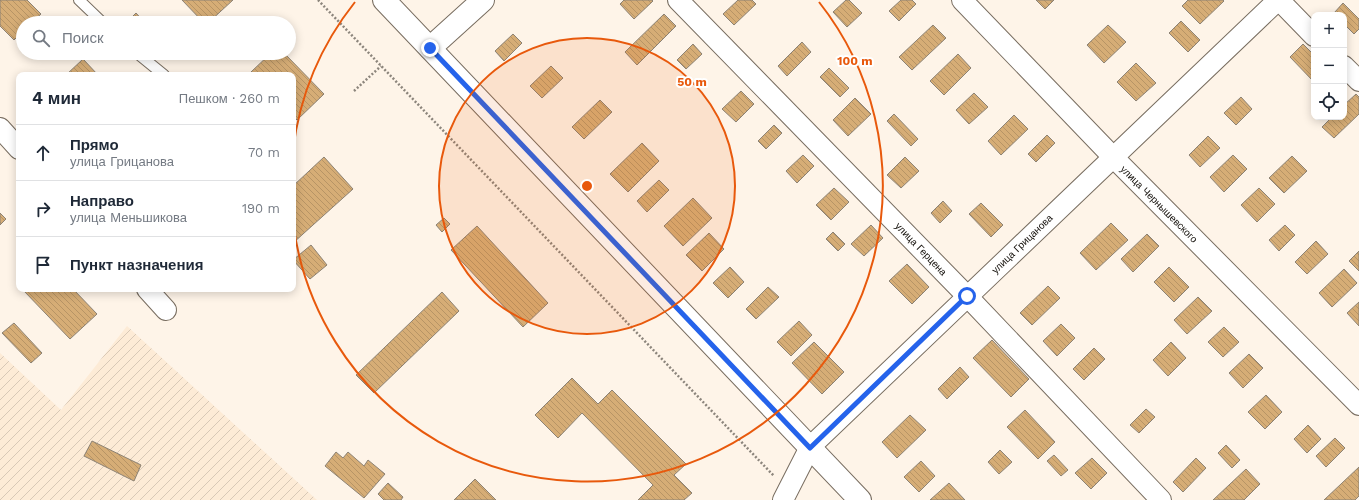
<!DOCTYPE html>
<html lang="ru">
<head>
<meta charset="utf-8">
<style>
  :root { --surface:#fff; --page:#f2f2f3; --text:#1f2937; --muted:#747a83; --line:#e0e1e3 }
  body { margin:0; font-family:"Work Sans",sans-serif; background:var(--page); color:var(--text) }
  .controls { position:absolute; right:12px; top:12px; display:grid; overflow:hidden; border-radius:8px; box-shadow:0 2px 10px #0003 }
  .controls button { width:36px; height:36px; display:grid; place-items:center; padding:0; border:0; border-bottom:1px solid var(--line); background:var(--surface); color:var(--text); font:20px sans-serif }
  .stop { position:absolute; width:12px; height:12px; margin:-9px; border:3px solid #2563eb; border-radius:50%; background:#fff }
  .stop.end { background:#2563eb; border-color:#fff; box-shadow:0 1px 4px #0008 }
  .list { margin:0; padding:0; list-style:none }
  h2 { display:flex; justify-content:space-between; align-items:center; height:52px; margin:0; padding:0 16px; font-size:17px }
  h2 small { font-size:13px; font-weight:400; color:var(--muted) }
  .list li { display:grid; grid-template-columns:26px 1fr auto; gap:12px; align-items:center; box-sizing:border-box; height:56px; padding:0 16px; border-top:1px solid var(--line) }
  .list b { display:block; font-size:15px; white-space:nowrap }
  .list p { margin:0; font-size:13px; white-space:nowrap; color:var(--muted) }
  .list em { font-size:13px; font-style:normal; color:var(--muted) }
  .icon { flex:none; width:22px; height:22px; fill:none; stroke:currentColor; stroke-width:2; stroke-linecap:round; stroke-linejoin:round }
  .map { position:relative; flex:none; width:1359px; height:500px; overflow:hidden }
  .search { position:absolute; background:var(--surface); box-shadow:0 2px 10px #0003; left:16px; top:16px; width:280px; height:44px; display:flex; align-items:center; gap:10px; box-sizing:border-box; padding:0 14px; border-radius:22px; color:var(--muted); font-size:15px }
  .panel { position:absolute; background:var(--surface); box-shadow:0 2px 10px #0003; left:16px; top:72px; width:280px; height:220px; border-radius:8px }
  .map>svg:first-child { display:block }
  .industrial { fill:url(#industrial-furrows) }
  .building { fill:url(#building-back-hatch); stroke:#8c8274 }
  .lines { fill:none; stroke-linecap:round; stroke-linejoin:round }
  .lane-casing { stroke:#786d60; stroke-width:12 }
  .street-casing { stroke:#786d60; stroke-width:22 }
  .secondary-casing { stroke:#786d60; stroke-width:24 }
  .path { stroke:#8c857c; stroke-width:2.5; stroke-dasharray:2 2; stroke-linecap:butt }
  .lane { stroke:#fff; stroke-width:10 }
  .street { stroke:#fff; stroke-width:20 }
  .secondary { stroke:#fff; stroke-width:22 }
  .route { stroke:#2563eb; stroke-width:5 }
  .ring { fill:none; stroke:#e8590c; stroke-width:2 }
  .labels { text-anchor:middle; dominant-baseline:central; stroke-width:4; stroke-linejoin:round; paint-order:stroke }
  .street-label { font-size:10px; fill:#130f0a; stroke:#fff }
  .centre { fill:#e8590c; stroke:#fff; stroke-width:2 }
  .ring-label { font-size:12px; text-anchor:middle; font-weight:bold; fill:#e8590c; stroke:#fff; stroke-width:4; stroke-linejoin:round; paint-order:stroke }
</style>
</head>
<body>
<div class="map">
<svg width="1359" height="500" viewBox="0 0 1359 500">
  <defs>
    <pattern id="industrial-furrows" width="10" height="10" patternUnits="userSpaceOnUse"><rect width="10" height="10" fill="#fdebd6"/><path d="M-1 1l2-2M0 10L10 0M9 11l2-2" fill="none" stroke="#d8c8b6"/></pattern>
    <pattern id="building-back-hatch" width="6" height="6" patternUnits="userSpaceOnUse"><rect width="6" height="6" fill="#d6ad76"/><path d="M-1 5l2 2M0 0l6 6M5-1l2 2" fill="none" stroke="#b79465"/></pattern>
  </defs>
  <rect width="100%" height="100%" fill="#fef4e8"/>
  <!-- industrial -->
  <polygon class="industrial" points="127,326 317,500 0,500 0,353 61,410"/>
  <!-- building -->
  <g class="building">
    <polygon points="0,0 27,0 41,14 31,23 23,23 23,31 14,40 0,26"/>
    <polygon points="182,0 233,0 208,23 204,23"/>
    <polygon points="624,0 652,0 653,1 634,19 620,4"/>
    <polygon points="738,0 752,0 756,4 734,25 723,14"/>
    <polygon points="846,0 849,0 862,13 847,27 833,12"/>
    <polygon points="901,0 912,0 916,4 899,21 889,11"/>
    <polygon points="1036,0 1054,0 1045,9"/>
    <polygon points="1188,0 1223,0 1224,1 1200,24 1182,6"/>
    <polygon points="1343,3 1359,19 1359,29 1354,34 1344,24 1344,15 1336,15 1334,13"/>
    <polygon points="136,13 145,23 126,23"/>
    <polygon points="664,14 676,26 637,65 625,52"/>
    <polygon points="1181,21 1200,40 1188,52 1169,33"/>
    <polygon points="933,25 946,38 912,70 899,57"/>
    <polygon points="1108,25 1126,42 1104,63 1087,45"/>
    <polygon points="513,34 522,43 504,61 495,51"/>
    <polygon points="802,42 811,52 787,76 778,66"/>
    <polygon points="693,44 702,54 686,69 677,60"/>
    <polygon points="1303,44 1314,55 1314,82 1290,57"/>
    <polygon points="149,53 158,53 153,57"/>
    <polygon points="271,53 284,53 324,94 297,120 293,116 293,75 254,75 251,72"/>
    <polygon points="958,54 971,68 944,95 930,81"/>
    <polygon points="83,59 98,75 66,75"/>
    <polygon points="1136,63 1156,83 1136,101 1117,82"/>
    <polygon points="551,66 563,78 542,98 530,86"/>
    <polygon points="829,68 849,88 840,97 820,77"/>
    <polygon points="741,91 754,104 736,122 722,109"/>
    <polygon points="974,93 988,107 969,124 956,110"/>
    <polygon points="1356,94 1359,97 1359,114 1334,138 1322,127 1332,117 1344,117 1344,105"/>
    <polygon points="1241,97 1252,109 1236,125 1224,113"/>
    <polygon points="855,98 871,114 848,136 833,120"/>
    <polygon points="600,100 612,112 584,139 572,127"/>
    <polygon points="894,114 918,139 911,146 887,121"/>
    <polygon points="1014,115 1028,129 1001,155 988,141"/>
    <polygon points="774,125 782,133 766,149 758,141"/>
    <polygon points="1047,135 1055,143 1036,162 1028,154"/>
    <polygon points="1208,136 1220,148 1200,167 1189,155"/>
    <polygon points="642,143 659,161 628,192 610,174"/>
    <polygon points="803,155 814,166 797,183 786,171"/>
    <polygon points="1233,155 1247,169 1224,192 1210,177"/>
    <polygon points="1292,156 1307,171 1284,193 1269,178"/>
    <polygon points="324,157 353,189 293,243 293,186"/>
    <polygon points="905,157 919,171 901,188 887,175"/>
    <polygon points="659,180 669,190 647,212 637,201"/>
    <polygon points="834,188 849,202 831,220 816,205"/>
    <polygon points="1259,188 1275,204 1257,222 1241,205"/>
    <polygon points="693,198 712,218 683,246 664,226"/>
    <polygon points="943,201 952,211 940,223 931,213"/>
    <polygon points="981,203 1003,225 991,237 969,214"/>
    <polygon points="0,213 6,219 0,225"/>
    <polygon points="444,218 450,224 442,232 436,225"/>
    <polygon points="1111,223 1128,240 1096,270 1080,253"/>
    <polygon points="871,225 883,238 864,256 851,244"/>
    <polygon points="1285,225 1295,235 1279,251 1269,240"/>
    <polygon points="477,226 548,303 523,327 451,250"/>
    <polygon points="833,232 845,244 838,251 826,239"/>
    <polygon points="709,233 724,249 702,271 686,255"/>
    <polygon points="1147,234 1159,246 1133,272 1121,259"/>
    <polygon points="1316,241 1328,254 1307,274 1295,262"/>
    <polygon points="311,245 327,265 310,279 293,260"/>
    <polygon points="1359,251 1359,271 1349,261"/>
    <polygon points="907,264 929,287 912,304 889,281"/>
    <polygon points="730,267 744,282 728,298 713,283"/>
    <polygon points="1169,267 1189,287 1174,302 1154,282"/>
    <polygon points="1344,269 1357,283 1332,307 1319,293"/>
    <polygon points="1048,286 1060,298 1032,325 1020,313"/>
    <polygon points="768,287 779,297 756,319 746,309"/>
    <polygon points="26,289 73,289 97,314 70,339 24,291"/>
    <polygon points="442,292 459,311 374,393 356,375"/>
    <polygon points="1198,297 1212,311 1187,334 1174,320"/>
    <polygon points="1359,302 1359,326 1347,313"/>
    <polygon points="799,321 812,335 791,356 777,342"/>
    <polygon points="14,323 42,353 31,363 2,333"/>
    <polygon points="1061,324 1075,338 1057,356 1043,341"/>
    <polygon points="1224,327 1239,342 1223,357 1208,342"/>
    <polygon points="992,340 1029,379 1011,397 973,358"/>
    <polygon points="814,342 844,372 822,394 792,363"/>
    <polygon points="1171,342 1186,358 1168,376 1153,360"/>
    <polygon points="1094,348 1105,359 1084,380 1073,369"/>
    <polygon points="1249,354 1263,368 1243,388 1229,373"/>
    <polygon points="960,367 969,377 947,399 938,389"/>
    <polygon points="572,378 598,404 612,390 686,464 674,475 692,493 684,500 638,500 653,485 582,413 558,438 535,415"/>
    <polygon points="1266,395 1282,412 1265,429 1248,412"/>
    <polygon points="1146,409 1155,417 1139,433 1130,425"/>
    <polygon points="1025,410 1055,442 1038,459 1007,427"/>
    <polygon points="910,415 926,430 897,458 882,442"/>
    <polygon points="1308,425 1321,439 1307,453 1294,439"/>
    <polygon points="1335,438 1345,448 1326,467 1316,456"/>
    <polygon points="92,441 141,465 134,481 84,456"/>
    <polygon points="1226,445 1240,460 1232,468 1218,453"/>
    <polygon points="1000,450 1012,462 999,474 988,462"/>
    <polygon points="336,452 343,458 348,452 364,466 368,460 385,474 364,498 325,466"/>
    <polygon points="1054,455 1068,470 1061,476 1047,461"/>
    <polygon points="1092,458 1107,473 1091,489 1075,473"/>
    <polygon points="1196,458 1206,468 1183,492 1173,482"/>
    <polygon points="921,461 935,476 919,492 904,477"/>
    <polygon points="1359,467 1359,496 1355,500 1324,500"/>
    <polygon points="1246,469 1260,484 1244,500 1213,500"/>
    <polygon points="475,479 496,500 454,500"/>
    <polygon points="388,483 403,497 401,500 384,500 378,494"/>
    <polygon points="949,483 965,500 930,500"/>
  </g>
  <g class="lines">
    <defs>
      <g id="lane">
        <polyline points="79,0 103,23"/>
        <polyline points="137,53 164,75"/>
      </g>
      <g id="street">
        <polyline points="678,0 967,296 1161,500"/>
        <polyline points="962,0 1113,157 1359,405"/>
        <polyline points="1279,0 1314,36"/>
        <polyline points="1344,66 1359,81"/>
        <polyline points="0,128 19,149"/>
        <polyline points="147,289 166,310"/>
        <polyline points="783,500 810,447 1278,0"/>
      </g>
      <g id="secondary">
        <polyline points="384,0 860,500"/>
        <polyline points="430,48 483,0"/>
      </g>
    </defs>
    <!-- lane casing -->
    <use href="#lane" class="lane-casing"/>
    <!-- street casing -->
    <use href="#street" class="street-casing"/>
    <!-- secondary casing -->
    <use href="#secondary" class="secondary-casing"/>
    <!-- path -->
    <g class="path">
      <polyline points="318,0 774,476"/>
      <polyline points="354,91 381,66"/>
    </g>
    <!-- lane -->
    <use href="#lane" class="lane"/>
    <!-- street -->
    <use href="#street" class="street"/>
    <!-- secondary -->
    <use href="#secondary" class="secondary"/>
  </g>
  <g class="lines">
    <!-- route -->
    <polyline class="route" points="430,48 810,448 967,296"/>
  </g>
  <!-- distance rings -->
  <circle cx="587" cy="186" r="148" fill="#e8590c" fill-opacity=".12"/>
  <g class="ring">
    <circle cx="587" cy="186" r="148"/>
    <path d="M293 150A296 296 0 0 1 355 2M819 2A296 296 0 1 1 293 222"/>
  </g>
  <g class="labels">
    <!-- street labels -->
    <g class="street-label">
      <text transform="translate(1159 204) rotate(45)">улица Чернышевского</text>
      <text transform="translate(1022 244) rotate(-44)">улица Грицанова</text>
      <text transform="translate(921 249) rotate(46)">улица Герцена</text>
    </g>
  </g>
  <circle cx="587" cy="186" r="6" class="centre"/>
  <g class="ring-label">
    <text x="855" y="65">100 m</text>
    <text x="692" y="86">50 m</text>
  </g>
</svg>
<div class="controls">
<button>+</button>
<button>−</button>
<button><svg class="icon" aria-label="locate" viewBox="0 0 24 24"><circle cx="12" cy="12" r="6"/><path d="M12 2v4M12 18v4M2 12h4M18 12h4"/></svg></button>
</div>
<div class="stop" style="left:967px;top:296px"></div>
<div class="stop end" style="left:430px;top:48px"></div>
<div class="search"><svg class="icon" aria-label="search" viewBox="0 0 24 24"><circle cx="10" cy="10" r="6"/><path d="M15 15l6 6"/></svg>Поиск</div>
<section class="panel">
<h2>4 мин<small>Пешком · 260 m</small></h2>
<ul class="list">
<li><svg class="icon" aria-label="ahead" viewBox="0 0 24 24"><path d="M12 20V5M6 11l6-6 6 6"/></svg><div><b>Прямо</b><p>улица Грицанова</p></div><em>70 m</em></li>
<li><svg class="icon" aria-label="right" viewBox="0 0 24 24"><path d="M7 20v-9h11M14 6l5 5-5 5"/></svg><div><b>Направо</b><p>улица Меньшикова</p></div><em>190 m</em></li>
<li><svg class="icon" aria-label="arrive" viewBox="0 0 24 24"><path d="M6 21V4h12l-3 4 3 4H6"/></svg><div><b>Пункт назначения</b></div></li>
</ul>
</section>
</div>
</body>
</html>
